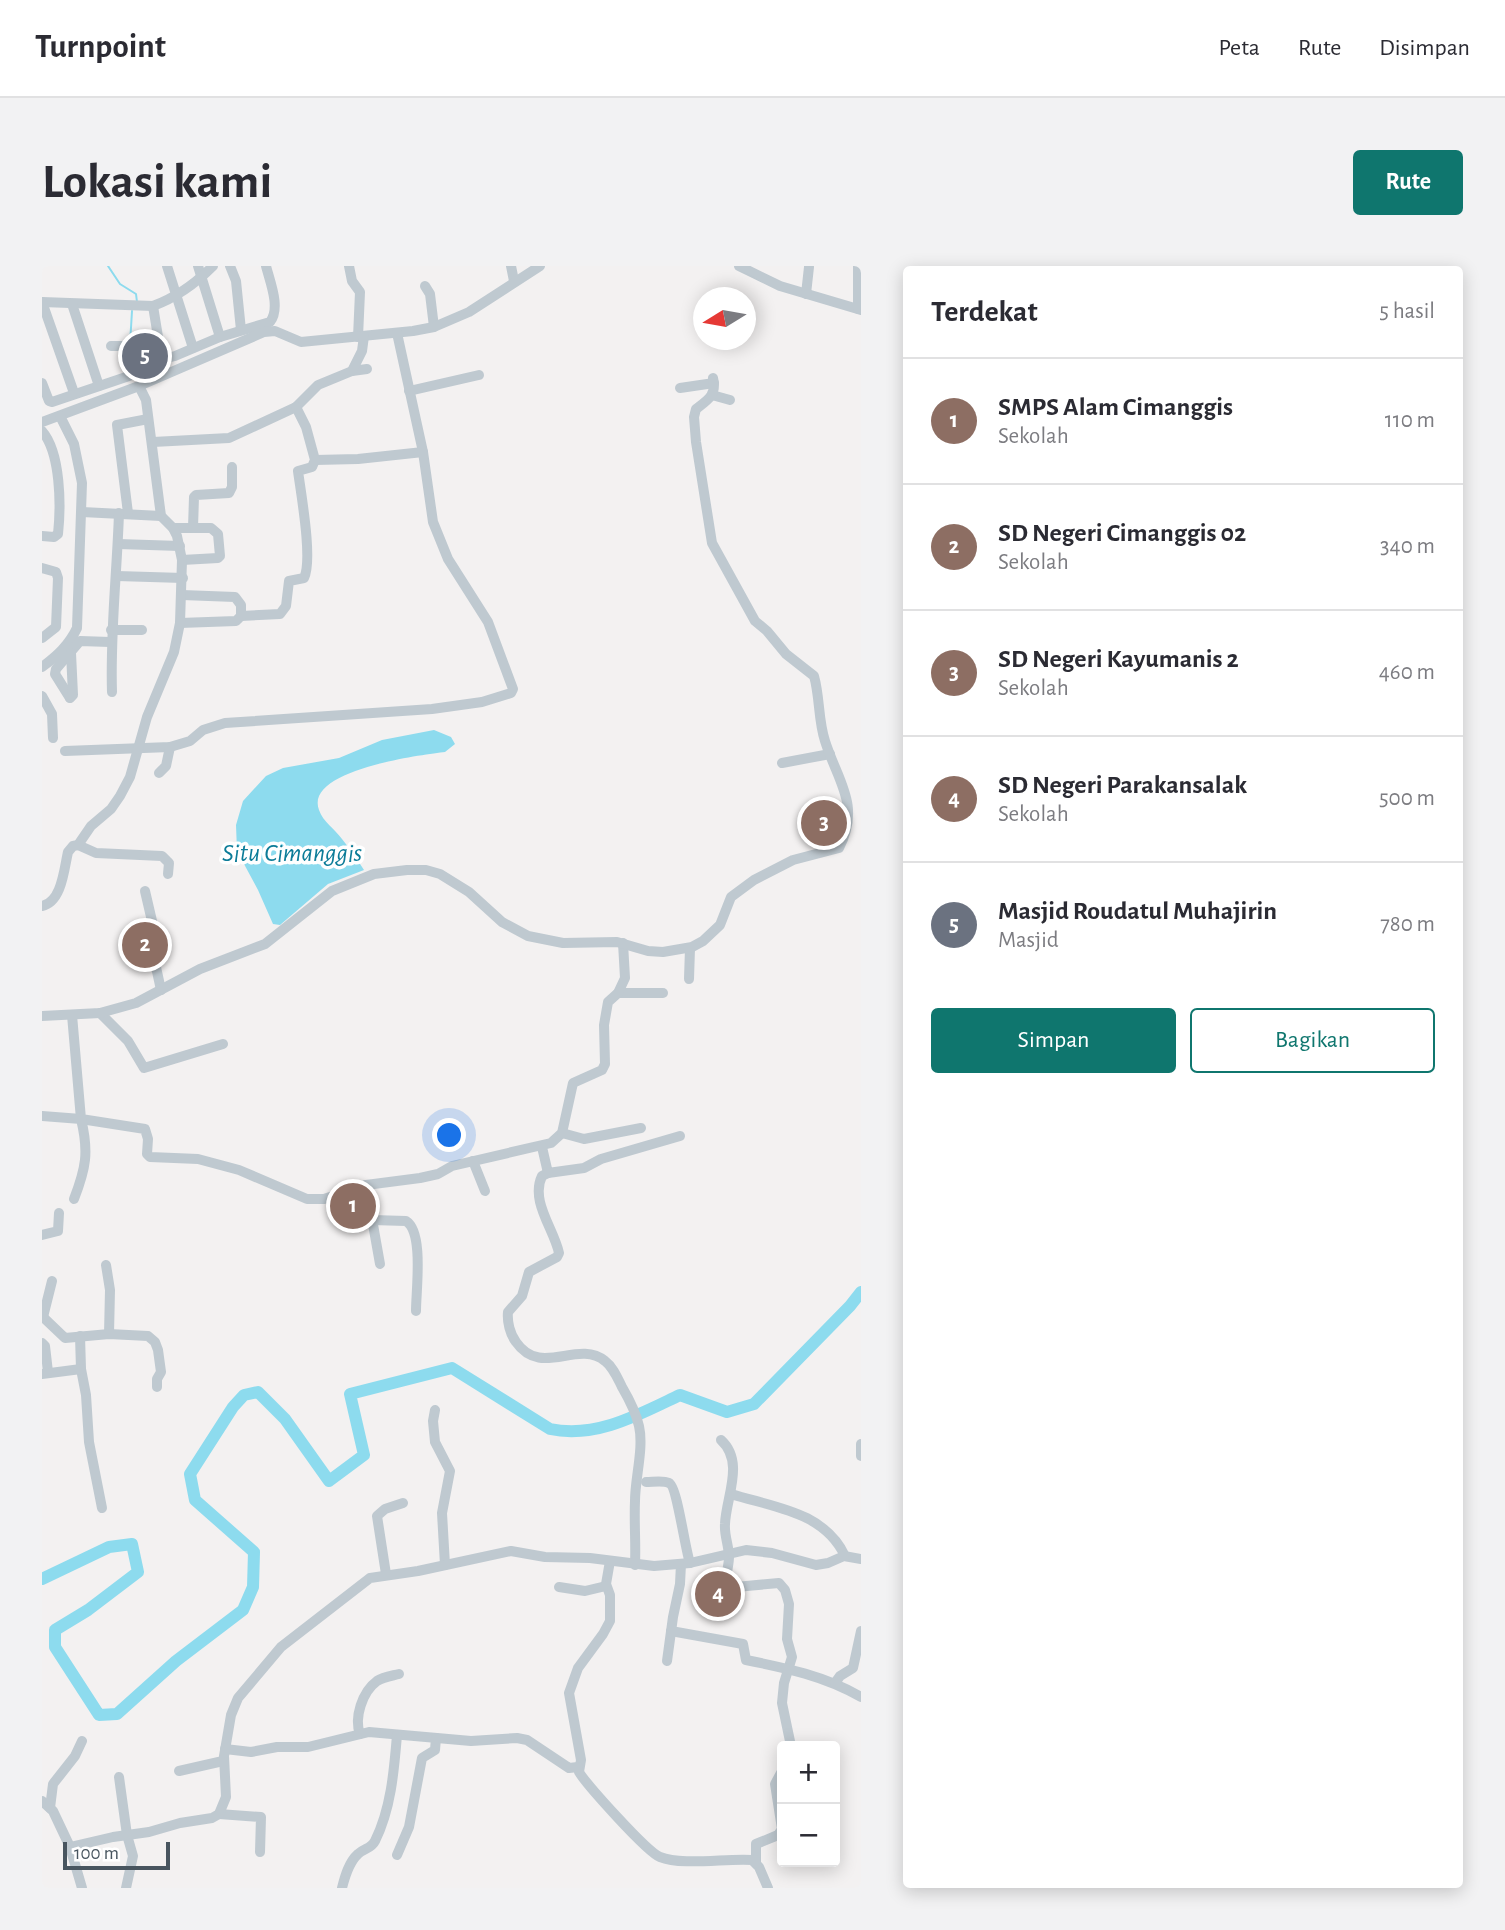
<!DOCTYPE html>
<html lang="id">
<head>
<meta charset="utf-8">
<style>
  :root { --surface:#fff; --page:#f2f2f3; --text:#2b2b33; --muted:#7c7c81; --line:#e1e1e2; --accent:#0f766e }
  body { margin:0; font-family:"Alegreya Sans",sans-serif; background:var(--page); color:var(--text) }
  .controls { position:absolute; right:21px; bottom:21px; display:grid; overflow:hidden; border-radius:7px; box-shadow:0 4px 18px #0003 }
  .controls button { width:63px; height:63px; display:grid; place-items:center; padding:0; border:0; border-bottom:2px solid var(--line); background:var(--surface); color:var(--text); font:35px sans-serif }
  .compass { position:absolute; left:651px; top:21px; width:63px; height:63px; border-radius:50%; background:var(--surface); box-shadow:0 4px 18px #0003; rotate:259deg }
  .scale { position:absolute; left:21px; bottom:18px; width:107px; box-sizing:border-box; padding-left:7px; border:4px solid #48555f; border-top:0; font-size:19px; line-height:24px; white-space:nowrap; color:#48555f; -webkit-text-stroke:5px #fff; paint-order:stroke }
  .you { position:absolute; left:408px; top:870px; width:24px; height:24px; margin:-18px; border:5px solid #fff; border-radius:50%; background:#1a73e8; box-shadow:0 0 0 10px #1a73e833 }
  .badge { display:grid; place-items:center; width:46px; height:46px; border-radius:50%; background:var(--accent); color:#fff; font-size:23px; font-weight:700 }
  .pin { position:absolute; translate:-50% -50%; border:4px solid #fff; box-shadow:0 2px 7px #0006 }
  .list { margin:0; padding:0; list-style:none }
  h2 { display:flex; justify-content:space-between; align-items:center; height:91px; margin:0; padding:0 28px; font-size:30px }
  h2 small { font-size:23px; font-weight:400; color:var(--muted) }
  .list li { display:grid; grid-template-columns:46px 1fr auto; gap:21px; align-items:center; box-sizing:border-box; height:126px; padding:0 28px; border-top:2px solid var(--line) }
  .list b { display:block; font-size:26px; white-space:nowrap }
  .list p { margin:0; font-size:23px; white-space:nowrap; color:var(--muted) }
  .list em { font-size:23px; font-style:normal; color:var(--muted) }
  .actions { display:flex; gap:14px; padding:21px 28px }
  .actions a { flex:1; padding:16px 0; border:2px solid var(--accent); border-radius:7px; text-align:center; font-size:24px; color:var(--accent) }
  .actions .main { background:var(--accent); color:#fff }
  .map { position:relative; flex:none; width:819px; height:1622px; overflow:hidden; border-radius:7px }
  header { display:flex; align-items:center; gap:42px; box-sizing:border-box; height:98px; padding:0 35px; background:var(--surface); border-bottom:2px solid var(--line) }
  header strong { font-size:33px }
  nav { display:flex; gap:38px; margin-inline-start:auto; font-size:24px }
  .intro { display:flex; align-items:center; justify-content:space-between; box-sizing:border-box; height:168px; padding:0 42px }
  h1 { margin:0; font-size:49px }
  .button { padding:18px 32px; border-radius:7px; background:var(--accent); color:#fff; font-size:24px; font-weight:700 }
  main { display:flex; gap:42px; padding:0 42px }
  aside { flex:1; background:var(--surface); border-radius:7px; box-shadow:0 4px 18px #0003 }
  .map>svg:first-child { display:block }
  .water { fill:#8ddbee }
  .lines { fill:none; stroke-linecap:round; stroke-linejoin:round }
  .stream { stroke:#8ddbee; stroke-width:2 }
  .river { stroke:#8ddbee; stroke-width:12 }
  .minor { stroke:#bfc9d0; stroke-width:10 }
  .labels { text-anchor:middle; dominant-baseline:central; stroke-width:7; stroke-linejoin:round; paint-order:stroke }
  .water-label { font-size:26px; font-style:italic; fill:#0c7c98; stroke:#fff }
</style>
</head>
<body>
<header>
<strong>Turnpoint</strong>
<nav><a>Peta</a><a>Rute</a><a>Disimpan</a></nav>
</header>
<div class="intro"><h1>Lokasi kami</h1><a class="button">Rute</a></div>
<main>
<div class="map">
<svg width="819" height="1622" viewBox="0 0 819 1622">
  <rect width="100%" height="100%" fill="#f3f1f1"/>
  <!-- water -->
  <path class="water" d="M392 464 409 471 413 478 403 486C378 489 262 504 277 544 281 556 293 563 300 573 308 583 315 593 322 604L286 618 238 659 231 658 216 624 195 585 194 559 201 535 224 510 241 502 297 492 340 474Z"/>
  <g class="lines">
    <!-- stream -->
    <g class="stream">
      <polyline points="66,0 78,18 94,28 95,36"/>
      <polyline points="88,78 90,45"/>
    </g>
    <!-- river -->
    <path class="river" d="M0 1313 67 1281 90 1278 96 1306 46 1344 13 1364V1381L57 1449 75 1448 134 1395 201 1344 211 1321 212 1286 153 1234 148 1208 191 1141 202 1129 216 1126 243 1153 287 1215 322 1189 308 1128 410 1102 508 1163C554 1173 598 1148 638 1129L685 1146 712 1138 808 1040 819 1026"/>
    <!-- minor -->
    <g class="minor">
      <polyline points="125,0 151,82"/>
      <polyline points="156,0 178,71"/>
      <polyline points="188,0 194,15 199,64"/>
      <polyline points="307,0 310,15 318,26 316,71"/>
      <polyline points="469,0 472,15"/>
      <polyline points="697,0 738,20 819,44"/>
      <polyline points="383,20 388,28 392,61"/>
      <polyline points="764,28 767,1"/>
      <path d="M0 36 111 40C133 32 155 16 171 0"/>
      <polyline points="0,36 32,127"/>
      <polyline points="30,38 57,120"/>
      <path d="M111 40 118 83 125 92 133 90 178 71 228 56C239 42 228 16 224 0"/>
      <polyline points="816,43 816,0"/>
      <polyline points="310,105 325,103"/>
      <polyline points="0,117 7,135 10,136 87,110 85,80 69,80"/>
      <polyline points="638,122 672,117"/>
      <polyline points="367,125 437,109"/>
      <polyline points="670,129 688,134"/>
      <polyline points="0,156 97,120 222,66 233,65 259,76 371,65 392,61 427,46 498,0"/>
      <path d="M0 165C19 187 19 240 16 268L12 271 0 270"/>
      <polyline points="111,176 187,172 254,141 276,119 310,105 320,85 322,70"/>
      <polyline points="273,194 316,193 381,186"/>
      <polyline points="40,246 119,250"/>
      <polyline points="86,247 75,159 106,153"/>
      <polyline points="131,262 169,262 176,268 178,290 176,292 140,294"/>
      <polyline points="151,262 152,231 154,229 187,227 190,221 190,201"/>
      <polyline points="76,278 138,280"/>
      <polyline points="0,302 14,306 16,312 14,361 0,372"/>
      <polyline points="75,310 141,312"/>
      <path d="M199 350 238 348 244 340 247 315 262 312C271 294 259 228 256 205L270 201 273 194 264 161 254 141"/>
      <polyline points="138,357 194,355 199,350 199,339 193,331 140,329"/>
      <polyline points="69,364 100,364"/>
      <path d="M0 401C15 390 27 379 35 362L40 217 32 178 18 150"/>
      <path d="M70 426C68 366 75 307 77 247"/>
      <polyline points="0,430 10,448 11,472"/>
      <polyline points="28,432 13,408 14,403 38,375 68,376"/>
      <polyline points="28,432 31,429 29,387"/>
      <polyline points="23,485 128,481 148,475 161,464 183,457 390,443 440,436 469,427 471,423 446,356 406,293 391,256 381,186 355,67"/>
      <polyline points="740,497 788,488"/>
      <polyline points="117,507 124,500 128,481"/>
      <polyline points="36,579 54,587 120,590 127,597 126,608"/>
      <polyline points="103,625 110,655 114,701 119,724"/>
      <path d="M0 640C20 636 22 603 26 586L31 580 36 579 49 560 69 543 78 530 88 511 105 451 132 386 138 357 140 294 135 270 131 262 119 250 104 134 97 120"/>
      <polyline points="647,713 648,682"/>
      <polyline points="576,727 621,727"/>
      <polyline points="58,747 86,775 102,802 181,778"/>
      <polyline points="30,749 39,853 103,863 106,873 105,888 108,891 156,893 197,904 265,933 282,933 324,919 378,912 396,908 410,900 509,877 520,867 531,817 560,804 563,798 562,759 566,736 576,727 583,712 581,677"/>
      <path d="M0 750 58 747 94 737 158 703 223 678 290 625 332 608 365 604H384L398 608 427 626 460 656 486 670 521 677 575 676 606 685 621 686 650 681 661 675 678 659 689 631 712 614 751 594 797 582C819 539 796 516 783 475 776 454 778 431 772 410L744 388 725 365 713 355 670 277 654 176 652 151 654 143C666 134 675 129 671 112"/>
      <path d="M0 850 39 853C47 886 44 902 32 933"/>
      <polyline points="520,867 542,873 599,862"/>
      <polyline points="500,881 506,907 542,902 559,893 638,870"/>
      <polyline points="431,895 443,925"/>
      <path d="M506 907 500 910C488 935 512 963 517 987L515 991 487 1006 480 1030 466 1046C465 1056 468 1068 474 1076 499 1112 535 1073 563 1095 571 1101 575 1111 580 1121 587 1133 594 1147 597 1160 602 1182 593 1212 593 1235 592 1256 594 1278 593 1299"/>
      <polyline points="324,919 338,998"/>
      <path d="M330 954 364 955C382 966 374 1024 374 1045"/>
      <polyline points="0,969 16,965 17,947"/>
      <polyline points="64,999 68,1024 67,1068"/>
      <polyline points="0,1050 23,1072 67,1068 106,1070 113,1076 116,1084 119,1106 115,1113 115,1121"/>
      <polyline points="1,1051 10,1015"/>
      <polyline points="38,1070 39,1103 44,1129 47,1176 60,1242"/>
      <polyline points="0,1077 3,1080 6,1106"/>
      <polyline points="0,1108 39,1103"/>
      <polyline points="393,1144 391,1155 393,1176 408,1205 400,1247 403,1299"/>
      <path d="M679 1174C703 1196 684 1231 683 1258 682 1269 687 1280 687 1291 687 1300 683 1309 685 1318L694 1321 737 1317 743 1324 747 1338 745 1373 750 1391 742 1417 740 1437 749 1480"/>
      <polyline points="819,1178 819,1190"/>
      <path d="M604 1216C611 1216 621 1214 627 1217 635 1220 643 1283 648 1297"/>
      <path d="M689 1228C730 1241 782 1245 803 1290"/>
      <path d="M568 1295 564 1318 568 1329V1355L561 1368 536 1402 527 1427 539 1494 537 1506C545 1519 605 1586 618 1591 640 1600 685 1592 710 1594L717 1601 726 1622"/>
      <polyline points="344,1308 335,1250 343,1243 361,1237"/>
      <polyline points="517,1321 543,1325 564,1320"/>
      <path d="M629 1365 701 1378 704 1394C744 1402 783 1410 819 1431"/>
      <polyline points="625,1395 631,1351 638,1318 639,1298"/>
      <polyline points="793,1417 798,1410 811,1402 819,1365"/>
      <path d="M318 1468C312 1452 320 1426 335 1415 341 1411 349 1410 357 1408"/>
      <polyline points="183,1483 209,1486 235,1481 266,1481 327,1466 429,1475 475,1472 485,1474 527,1502 536,1501"/>
      <polyline points="137,1505 181,1495"/>
      <polyline points="77,1511 85,1569 91,1590 84,1622"/>
      <polyline points="0,1535 11,1545 28,1581"/>
      <polyline points="8,1542 11,1518 33,1490 40,1475"/>
      <polyline points="177,1548 219,1551 218,1586"/>
      <polyline points="355,1589 367,1561 380,1492 393,1484 394,1472"/>
      <polyline points="714,1597 714,1578 736,1569 740,1563 733,1518 740,1505"/>
      <polyline points="40,1622 28,1581 71,1571 107,1566 138,1557 170,1552 177,1548 184,1531 182,1490 189,1449 196,1432 239,1381 328,1312 376,1305 469,1285 503,1291 548,1292 612,1300 648,1297 704,1284 730,1287 774,1299 786,1297 802,1290 819,1293"/>
      <path d="M300 1622C303 1610 307 1596 316 1588 322 1582 329 1583 333 1575 349 1543 352 1505 355 1469"/>
    </g>
  </g>
  <g class="labels">
    <!-- water labels -->
    <g class="water-label">
      <text x="250" y="587">Situ Cimanggis</text>
    </g>
  </g>
</svg>
<div class="controls">
<button>+</button>
<button>−</button>
</div>
<svg class="compass" viewBox="-18 -18 36 36"><path d="M0-13l5 13h-10z" fill="#e53935"/><path d="M0 13l5-13h-10z" fill="#7c7c81"/></svg>
<div class="scale">100 m</div>
<div class="you"></div>
<div class="pin badge" style="left:311px;top:940px;background:#8d6e63">1</div>
<div class="pin badge" style="left:103px;top:679px;background:#8d6e63">2</div>
<div class="pin badge" style="left:782px;top:557px;background:#8d6e63">3</div>
<div class="pin badge" style="left:676px;top:1328px;background:#8d6e63">4</div>
<div class="pin badge" style="left:103px;top:90px;background:#6b7280">5</div>
</div>
<aside>
<h2>Terdekat<small>5 hasil</small></h2>
<ul class="list">
<li><span class="badge" style="background:#8d6e63">1</span><div><b>SMPS Alam Cimanggis</b><p>Sekolah</p></div><em>110 m</em></li>
<li><span class="badge" style="background:#8d6e63">2</span><div><b>SD Negeri Cimanggis 02</b><p>Sekolah</p></div><em>340 m</em></li>
<li><span class="badge" style="background:#8d6e63">3</span><div><b>SD Negeri Kayumanis 2</b><p>Sekolah</p></div><em>460 m</em></li>
<li><span class="badge" style="background:#8d6e63">4</span><div><b>SD Negeri Parakansalak</b><p>Sekolah</p></div><em>500 m</em></li>
<li><span class="badge" style="background:#6b7280">5</span><div><b>Masjid Roudatul Muhajirin</b><p>Masjid</p></div><em>780 m</em></li>
</ul>
<div class="actions"><a class="main">Simpan</a><a>Bagikan</a></div>
</aside>
</main>
</body>
</html>
